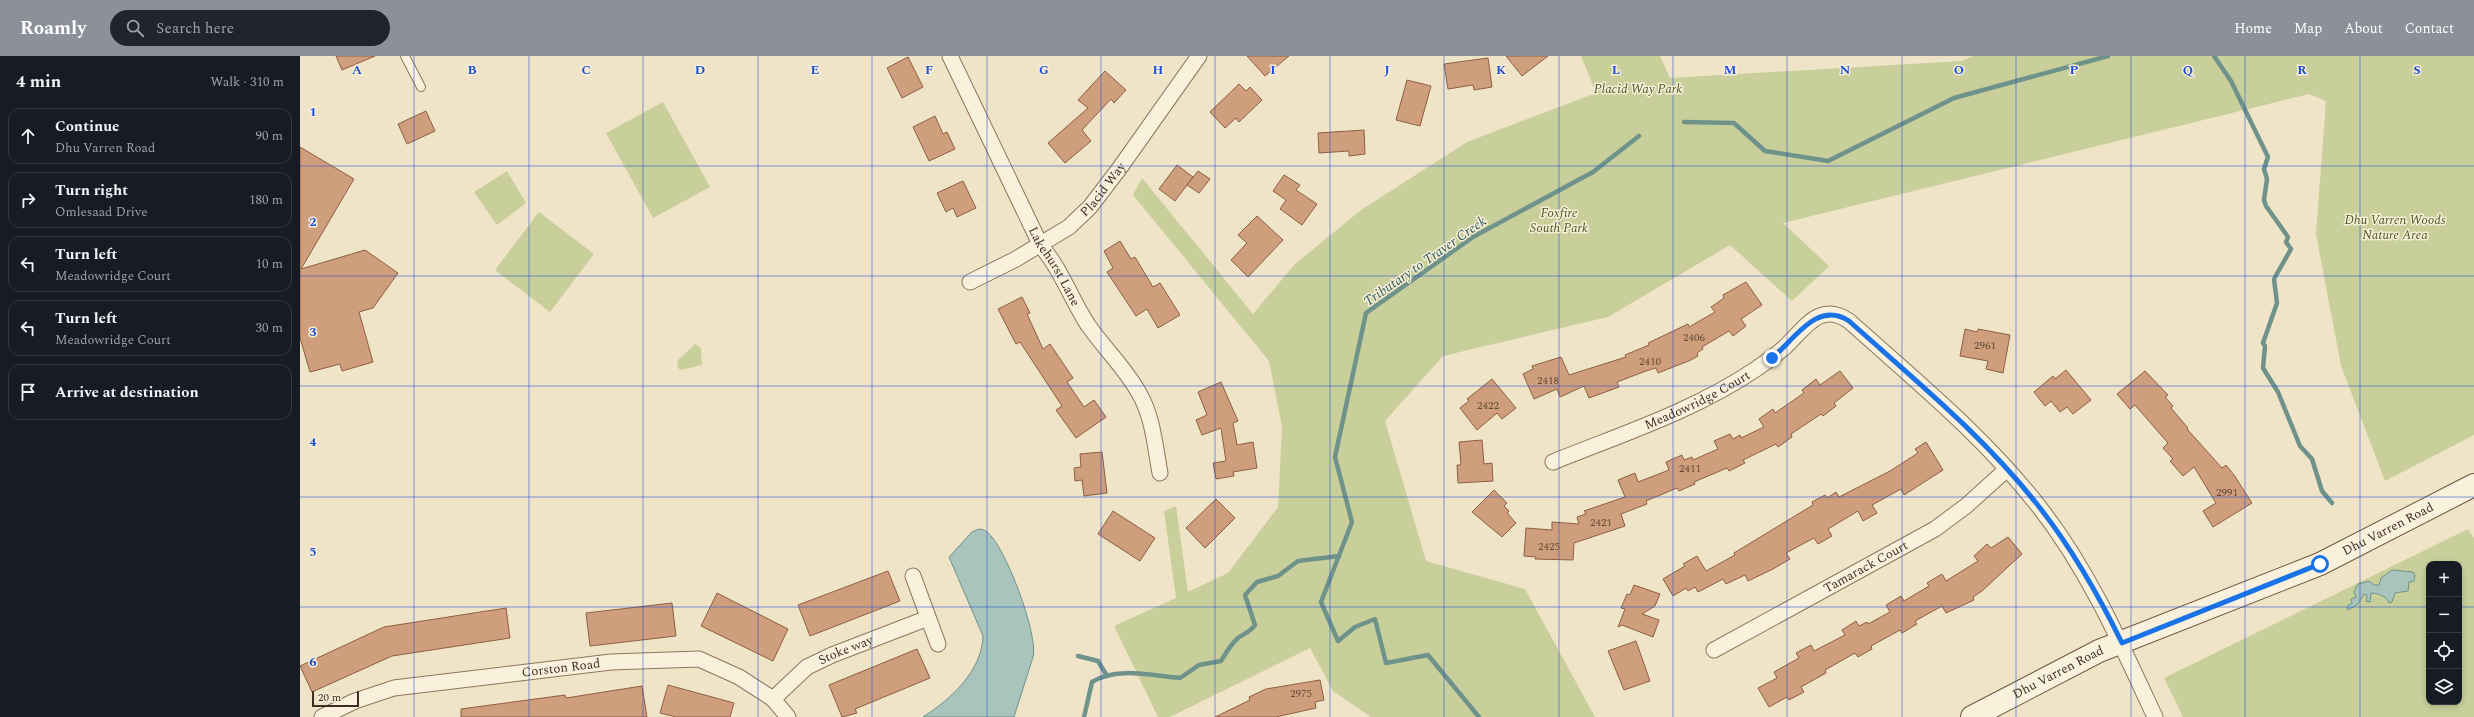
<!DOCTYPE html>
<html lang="en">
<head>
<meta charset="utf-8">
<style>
  :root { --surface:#171b24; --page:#20242c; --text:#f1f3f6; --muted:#9ea1a6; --line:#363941; --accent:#8c9099 }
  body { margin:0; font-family:Spectral,serif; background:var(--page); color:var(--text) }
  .controls { position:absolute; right:12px; bottom:12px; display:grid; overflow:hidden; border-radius:8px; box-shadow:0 2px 6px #0003 }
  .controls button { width:36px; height:36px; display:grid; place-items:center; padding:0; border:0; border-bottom:1px solid var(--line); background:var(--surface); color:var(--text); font:20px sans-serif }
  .scale { position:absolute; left:12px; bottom:10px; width:47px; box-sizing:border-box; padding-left:4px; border:2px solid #3d2e20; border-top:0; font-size:11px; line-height:14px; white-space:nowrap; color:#3d2e20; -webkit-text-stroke:3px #f7eed8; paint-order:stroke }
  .stop { position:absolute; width:12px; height:12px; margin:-9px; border:3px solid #1a73e8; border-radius:50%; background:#fff }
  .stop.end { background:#1a73e8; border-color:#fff; box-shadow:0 1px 4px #0008 }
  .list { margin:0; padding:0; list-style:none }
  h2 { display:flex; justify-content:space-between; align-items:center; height:52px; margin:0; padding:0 16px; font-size:17px }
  h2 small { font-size:13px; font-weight:400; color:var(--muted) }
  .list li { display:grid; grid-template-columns:26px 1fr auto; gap:12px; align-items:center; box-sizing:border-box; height:56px; margin:0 8px 8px; padding:0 8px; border:1px solid var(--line); border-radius:12px }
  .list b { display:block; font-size:15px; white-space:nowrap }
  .list p { margin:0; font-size:13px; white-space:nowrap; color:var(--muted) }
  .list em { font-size:13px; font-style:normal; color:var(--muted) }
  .icon { flex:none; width:22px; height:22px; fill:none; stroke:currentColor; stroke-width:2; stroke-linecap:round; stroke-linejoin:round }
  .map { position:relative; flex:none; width:2174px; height:661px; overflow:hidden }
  header { display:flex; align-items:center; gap:24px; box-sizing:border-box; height:56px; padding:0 20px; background:var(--accent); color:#fff }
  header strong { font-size:19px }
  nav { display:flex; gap:22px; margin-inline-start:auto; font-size:14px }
  .search { width:280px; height:36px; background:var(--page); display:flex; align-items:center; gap:10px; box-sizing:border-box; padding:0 14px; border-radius:22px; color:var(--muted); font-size:15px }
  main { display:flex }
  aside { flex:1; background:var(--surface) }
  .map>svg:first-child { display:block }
  .green { fill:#c9cf9b; fill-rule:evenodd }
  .water { fill:#a9c4bc; stroke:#6f938a }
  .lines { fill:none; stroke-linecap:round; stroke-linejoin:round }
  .stream { stroke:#6f938a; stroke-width:4.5 }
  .building { fill:#cf9f7d; stroke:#8d5f41 }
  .lane-casing { stroke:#8d765c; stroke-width:10 }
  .street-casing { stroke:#8d765c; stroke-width:17 }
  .secondary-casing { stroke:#6f573f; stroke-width:24 }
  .lane { stroke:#faf1dc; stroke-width:8 }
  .street { stroke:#faf1dc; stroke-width:15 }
  .secondary { stroke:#faf1dc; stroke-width:22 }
  .route { stroke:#1a73e8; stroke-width:5 }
  .grid { fill:none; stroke:#1d4ed8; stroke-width:1; stroke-opacity:0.55 }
  .labels { text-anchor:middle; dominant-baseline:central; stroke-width:3; stroke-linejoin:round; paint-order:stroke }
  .number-label { font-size:11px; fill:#624a37 }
  .park-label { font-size:13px; font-style:italic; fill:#4d5a26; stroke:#f7eed8 }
  .street-label { font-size:13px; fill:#3d2e20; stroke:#f7eed8 }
  .water-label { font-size:14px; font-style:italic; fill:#2f5d5a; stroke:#f7eed8 }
  .grid-label { font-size:13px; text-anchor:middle; font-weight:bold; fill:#1d4ed8; stroke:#f7eed8; stroke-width:3; stroke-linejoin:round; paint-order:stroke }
</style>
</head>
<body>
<header>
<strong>Roamly</strong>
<div class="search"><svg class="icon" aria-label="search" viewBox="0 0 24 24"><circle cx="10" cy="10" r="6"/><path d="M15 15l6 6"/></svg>Search here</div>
<nav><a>Home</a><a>Map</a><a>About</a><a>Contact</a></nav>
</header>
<main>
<aside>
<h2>4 min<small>Walk · 310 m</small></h2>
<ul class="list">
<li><svg class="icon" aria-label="ahead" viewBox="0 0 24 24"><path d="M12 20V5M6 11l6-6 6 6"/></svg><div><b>Continue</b><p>Dhu Varren Road</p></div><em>90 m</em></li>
<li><svg class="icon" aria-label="right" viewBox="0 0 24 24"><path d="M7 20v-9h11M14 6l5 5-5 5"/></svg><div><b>Turn right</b><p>Omlesaad Drive</p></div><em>180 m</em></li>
<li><svg class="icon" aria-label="left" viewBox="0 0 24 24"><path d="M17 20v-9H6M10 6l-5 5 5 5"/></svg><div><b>Turn left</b><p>Meadowridge Court</p></div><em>10 m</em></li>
<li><svg class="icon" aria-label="left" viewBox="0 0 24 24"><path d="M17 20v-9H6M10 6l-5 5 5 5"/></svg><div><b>Turn left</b><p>Meadowridge Court</p></div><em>30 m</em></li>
<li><svg class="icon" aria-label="arrive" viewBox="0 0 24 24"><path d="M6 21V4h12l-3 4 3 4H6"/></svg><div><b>Arrive at destination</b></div></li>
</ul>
</aside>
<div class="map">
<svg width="2174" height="661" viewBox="0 0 2174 661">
  <rect width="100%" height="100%" fill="#f0e4c8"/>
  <!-- green -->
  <g class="green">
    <polygon points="1281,0 1360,0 1370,22 1661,5 1673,0 2174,0 2174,379 2085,425 2041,310 2016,178 2026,45 2009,38 1483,167 1529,210 1492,245 1430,189 1308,261 1143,300 1085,365 1126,505 1225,533 1295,661 1071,661 1033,635 1010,592 870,661 858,661 814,570 876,542 864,455 876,450 888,536 928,517 978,451 982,371 969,305 833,139 842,122 953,258 994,209 1061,154 1167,86 1296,37"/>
    <polygon points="363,46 410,131 353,162 306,77"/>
    <polygon points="207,115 226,147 197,169 174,136"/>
    <polygon points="239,156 294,198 250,256 195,214"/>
    <polygon points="395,288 401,292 402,309 380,314 377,310 378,304"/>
    <path d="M2168 473 2174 482V661H1883L1864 622ZM2129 508H2159V646H2129Z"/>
  </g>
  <!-- water -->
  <g class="water">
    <path d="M679 473C681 473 685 474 687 476 705 489 739 580 733 601L714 661H623C651 643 682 615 683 580L649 501 672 476Z"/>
    <path d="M2092 514 2113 516 2115 519 2114 525 2109 526 2108 535 2095 537 2092 546 2089 547C2087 540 2077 537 2071 537L2070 546 2066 545 2067 539 2064 538 2058 548 2048 554 2047 552 2048 549 2052 547 2051 543 2056 541 2054 536 2058 528 2069 525 2074 529H2079L2081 522Z"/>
  </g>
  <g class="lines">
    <!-- stream -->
    <g class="stream">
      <polyline points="1914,0 1931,25 1968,101 1964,113 1967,123 1964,144 1966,150 1988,181 1986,186 1991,193 1974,223 1977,247 1963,287 1965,290 1963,312 1978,336 2000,390 2012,403 2022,435 2032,447"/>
      <polyline points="1384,66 1434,67 1465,95 1528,105 1654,42 1808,0"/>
      <polyline points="778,600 798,605 807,620"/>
      <path d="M784 661 792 626C817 610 852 620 880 622L899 609 921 605C926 597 930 589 938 582 945 577 950 576 955 569L945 539 957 526 978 520 998 505 1039 500"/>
      <polyline points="1179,661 1128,599 1086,607 1075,563 1055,571 1038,585 1021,546 1052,466 1035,401 1066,257 1173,181 1293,116 1339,80"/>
    </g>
  </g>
  <!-- building -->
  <g class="building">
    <polygon points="36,0 75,0 42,14"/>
    <polygon points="947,0 989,0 965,20"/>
    <polygon points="1206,0 1248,0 1222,20"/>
    <polygon points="608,1 623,31 602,42 587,12"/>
    <polygon points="1188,2 1192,31 1174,34 1173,29 1148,33 1144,8"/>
    <polygon points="805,15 826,34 814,47 811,43 782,74 791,85 765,107 748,87 788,52 778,44"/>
    <polygon points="1107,24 1131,30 1120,70 1096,64"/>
    <polygon points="939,28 946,35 950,31 962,44 939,66 936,62 925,72 910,56"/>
    <polygon points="126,55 135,75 107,88 98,68"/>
    <polygon points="635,60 643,78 647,76 655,93 629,105 613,71"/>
    <polygon points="1064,74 1065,98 1049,100 1049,95 1019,97 1018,77"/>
    <polygon points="0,91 54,123 1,213 65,194 98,217 73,252 59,256 73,306 42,315 40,308 10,316 0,282"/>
    <polygon points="877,109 893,121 875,145 859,133"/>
    <polygon points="898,115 910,123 899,137 887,129"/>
    <polygon points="984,119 1000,129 996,134 1017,148 1002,169 980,153 986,144 973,135"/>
    <polygon points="663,125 676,152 657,161 653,152 646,156 637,137"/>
    <polygon points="957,160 983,184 948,221 931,204 947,187 938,179"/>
    <polygon points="820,185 831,203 835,201 853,231 860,227 880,259 858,272 847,253 836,260 807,216 813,212 804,195"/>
    <polygon points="1446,226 1462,249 1441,263 1446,270 1433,280 1429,275 1402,291 1403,293 1397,297 1398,300 1391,304 1358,317 1356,312 1346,315 1317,326 1319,331 1289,342 1284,330 1260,341 1257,333 1234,343 1223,318 1233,313 1232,310 1261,301 1269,319 1326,301 1325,299 1349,289 1348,287 1388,268 1389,271 1415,256 1411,251 1424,242 1423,239"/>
    <polygon points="722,241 730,257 727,258 743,293 750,288 773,322 767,326 784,351 794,344 806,361 776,382 756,354 762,350 720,286 716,288 698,253"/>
    <polygon points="1665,273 1677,276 1678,273 1710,279 1703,317 1686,313 1688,305 1660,300"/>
    <polygon points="1766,314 1791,344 1773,358 1767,351 1760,356 1751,345 1745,350 1734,336 1753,320 1755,323"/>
    <polygon points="1540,315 1553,332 1534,347 1536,350 1523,360 1521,358 1491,378 1492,381 1478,391 1476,388 1443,404 1445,407 1429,415 1427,412 1394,426 1395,428 1379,435 1377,432 1346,445 1347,448 1321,458 1325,470 1274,487 1273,504 1235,503 1236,501 1224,500 1226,472 1252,474 1252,466 1279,468 1277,461 1286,458 1284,455 1325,441 1318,424 1335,417 1338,426 1369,414 1366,406 1382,399 1384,404 1392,401 1393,404 1418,393 1414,385 1430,378 1433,383 1440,379 1441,382 1464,371 1459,363 1473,353 1475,357 1504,337 1502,334 1516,323 1520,329"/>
    <polygon points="1845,315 1868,339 1865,341 1873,350 1871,352 1888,372 1887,373 1922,412 1926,409 1934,419 1952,447 1913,471 1903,455 1916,447 1894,411 1883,420 1870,405 1873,403 1863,392 1868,387 1835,349 1830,353 1817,338"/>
    <polygon points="1192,323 1216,352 1202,363 1197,357 1177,374 1160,352 1169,345 1167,343"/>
    <polygon points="921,326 938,365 933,367 937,389 953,386 957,412 933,416 934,420 916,423 913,407 926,405 921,372 902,379 896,364 907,359 898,336"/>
    <polygon points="1182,384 1184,408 1192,407 1193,425 1158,427 1157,409 1161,409 1159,386"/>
    <polygon points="1626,386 1643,414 1604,439 1601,433 1572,449 1577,457 1563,465 1558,455 1528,473 1532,480 1518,488 1514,482 1486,497 1490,503 1473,513 1448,525 1445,519 1426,528 1423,523 1398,536 1395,531 1388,535 1386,532 1373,540 1363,523 1385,510 1383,508 1397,500 1406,515 1435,499 1434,497 1513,449 1512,446 1525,439 1527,442 1536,436 1539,441 1590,415 1618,397 1615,393"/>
    <polygon points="802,396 807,437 784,440 782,424 775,425 774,412 781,411 780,398"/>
    <polygon points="1194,434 1207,447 1204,450 1209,455 1207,457 1216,467 1202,481 1172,456"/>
    <polygon points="916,443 935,462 905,492 886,472"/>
    <polygon points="813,455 855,482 840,505 798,478"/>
    <polygon points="1708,481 1722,498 1682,535 1673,541 1674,544 1646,557 1642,550 1615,565 1617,568 1602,577 1600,574 1571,590 1572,593 1558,601 1555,597 1525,614 1526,617 1501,631 1504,636 1489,644 1487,641 1469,651 1458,632 1477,622 1474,616 1499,602 1496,597 1511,589 1514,595 1545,579 1542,574 1556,565 1559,570 1567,566 1568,568 1590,556 1586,549 1601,540 1604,545 1629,530 1627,527 1642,518 1646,525 1678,505 1674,500 1687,488 1691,492"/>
    <polygon points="588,515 600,545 510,580 498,549"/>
    <polygon points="1334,529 1360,538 1355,550 1342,558 1359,564 1353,581 1322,569 1318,571 1325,553 1321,552 1327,538 1330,539"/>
    <polygon points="417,537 488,573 473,605 401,570"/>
    <polygon points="372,547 376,580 290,590 286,557"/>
    <polygon points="206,552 210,582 92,600 12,636 0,610 84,571"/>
    <polygon points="1336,585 1350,625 1324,634 1308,595"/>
    <polygon points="617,593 630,622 555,653 557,657 542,661 529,629"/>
    <polygon points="1020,624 1024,644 1015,646 1016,652 976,661 915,661 950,644 949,641 966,633"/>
    <polygon points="368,629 434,647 430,661 376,661 360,657"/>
    <polygon points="342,630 347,661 161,661 161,653 265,639 266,642"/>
  </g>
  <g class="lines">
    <defs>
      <polyline id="lane" points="105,0 121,31"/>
      <g id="street">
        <path id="s1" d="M650 0 741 190C761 213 771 243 788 269 804 292 826 313 839 337 853 361 855 390 860 417"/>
        <path id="s2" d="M670 226 716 203 769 171 790 151 819 113 899 0"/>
        <path id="s3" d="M1253 406C1322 378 1394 355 1456 313 1466 306 1476 299 1485 291 1505 272 1520 245 1549 265 1615 324 1685 381 1740 452 1789 515 1821 588 1855 661"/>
        <polyline points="613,520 638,588"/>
        <path id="s4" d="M1414 594 1635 473 1666 450 1707 413"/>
        <path id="s5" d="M473 643 507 611 532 599 628 562"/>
        <path id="s6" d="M22 661 55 645 94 632 311 606 399 603 439 621 473 643 488 661"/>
      </g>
      <g id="secondary">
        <path id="s7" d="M1672 661 1799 595 2020 508 2174 429"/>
      </g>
    </defs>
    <!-- lane casing -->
    <use href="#lane" class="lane-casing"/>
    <!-- street casing -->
    <use href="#street" class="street-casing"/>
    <!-- secondary casing -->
    <use href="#secondary" class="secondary-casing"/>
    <!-- lane -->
    <use href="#lane" class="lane"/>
    <!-- street -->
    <use href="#street" class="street"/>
    <!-- secondary -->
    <use href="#secondary" class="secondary"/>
  </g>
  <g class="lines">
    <!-- route -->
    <path class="route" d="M1472 302C1495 283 1517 244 1549 265 1615 324 1686 382 1740 452 1772 493 1799 540 1822 587L2020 508"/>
  </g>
  <!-- grid -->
  <path class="grid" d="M114 0V661M229 0V661M343 0V661M458 0V661M572 0V661M687 0V661M801 0V661M915 0V661M1030 0V661M1144 0V661M1259 0V661M1373 0V661M1487 0V661M1602 0V661M1716 0V661M1831 0V661M1945 0V661M2060 0V661M0 110H2174M0 220H2174M0 330H2174M0 441H2174M0 551H2129M2159 551H2174"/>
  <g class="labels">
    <!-- number labels -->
    <g class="number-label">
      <text x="1394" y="281">2406</text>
      <text x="1685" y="289">2961</text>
      <text x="1350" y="305">2410</text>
      <text x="1248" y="324">2418</text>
      <text x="1188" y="349">2422</text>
      <text x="1390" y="412">2411</text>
      <text x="1927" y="436">2991</text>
      <text x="1301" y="466">2421</text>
      <text x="1249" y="490">2425</text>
      <text x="1001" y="637">2975</text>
    </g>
    <!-- park labels -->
    <g class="park-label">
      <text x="1338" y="33">Placid Way Park</text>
      <text x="1259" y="157">Foxfire<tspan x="1259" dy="15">South Park</tspan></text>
      <text x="2095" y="164">Dhu Varren Woods<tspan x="2095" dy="15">Nature Area</tspan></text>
    </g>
    <!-- street labels -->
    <g class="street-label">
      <text stroke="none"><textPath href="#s2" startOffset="164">Placid Way</textPath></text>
      <text stroke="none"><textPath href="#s1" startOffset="235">Lakehurst Lane</textPath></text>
      <text stroke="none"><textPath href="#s3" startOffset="157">Meadowridge Court</textPath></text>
      <text stroke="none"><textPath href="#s7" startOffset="457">Dhu Varren Road</textPath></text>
      <text stroke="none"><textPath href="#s4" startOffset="173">Tamarack Court</textPath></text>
      <text stroke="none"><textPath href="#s5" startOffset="89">Stoke way</textPath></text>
      <text stroke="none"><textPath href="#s6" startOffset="246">Corston Road</textPath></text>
      <text stroke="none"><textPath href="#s7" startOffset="97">Dhu Varren Road</textPath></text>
    </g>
    <!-- water labels -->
    <g class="water-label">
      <text transform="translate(1125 205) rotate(-35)">Tributary to Traver Creek</text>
    </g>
  </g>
  <g class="grid-label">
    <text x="57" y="18">A</text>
    <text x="172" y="18">B</text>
    <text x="286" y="18">C</text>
    <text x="400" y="18">D</text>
    <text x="515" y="18">E</text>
    <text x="629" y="18">F</text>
    <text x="744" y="18">G</text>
    <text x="858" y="18">H</text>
    <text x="973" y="18">I</text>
    <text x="1087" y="18">J</text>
    <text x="1201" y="18">K</text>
    <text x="1316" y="18">L</text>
    <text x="1430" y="18">M</text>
    <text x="1545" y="18">N</text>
    <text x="1659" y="18">O</text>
    <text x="1774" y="18">P</text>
    <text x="1888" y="18">Q</text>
    <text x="2002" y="18">R</text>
    <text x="2117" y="18">S</text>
    <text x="13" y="60">1</text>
    <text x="13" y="170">2</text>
    <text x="13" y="280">3</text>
    <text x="13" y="390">4</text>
    <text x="13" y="500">5</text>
    <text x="13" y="610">6</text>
  </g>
</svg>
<div class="controls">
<button>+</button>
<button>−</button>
<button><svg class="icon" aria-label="locate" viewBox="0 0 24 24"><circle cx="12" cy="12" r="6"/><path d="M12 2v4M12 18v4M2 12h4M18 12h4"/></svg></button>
<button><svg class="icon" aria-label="layers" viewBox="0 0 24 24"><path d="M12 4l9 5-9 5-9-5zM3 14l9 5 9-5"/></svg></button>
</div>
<div class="scale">20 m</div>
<div class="stop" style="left:2020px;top:508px"></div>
<div class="stop end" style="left:1472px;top:302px"></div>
</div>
</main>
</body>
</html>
